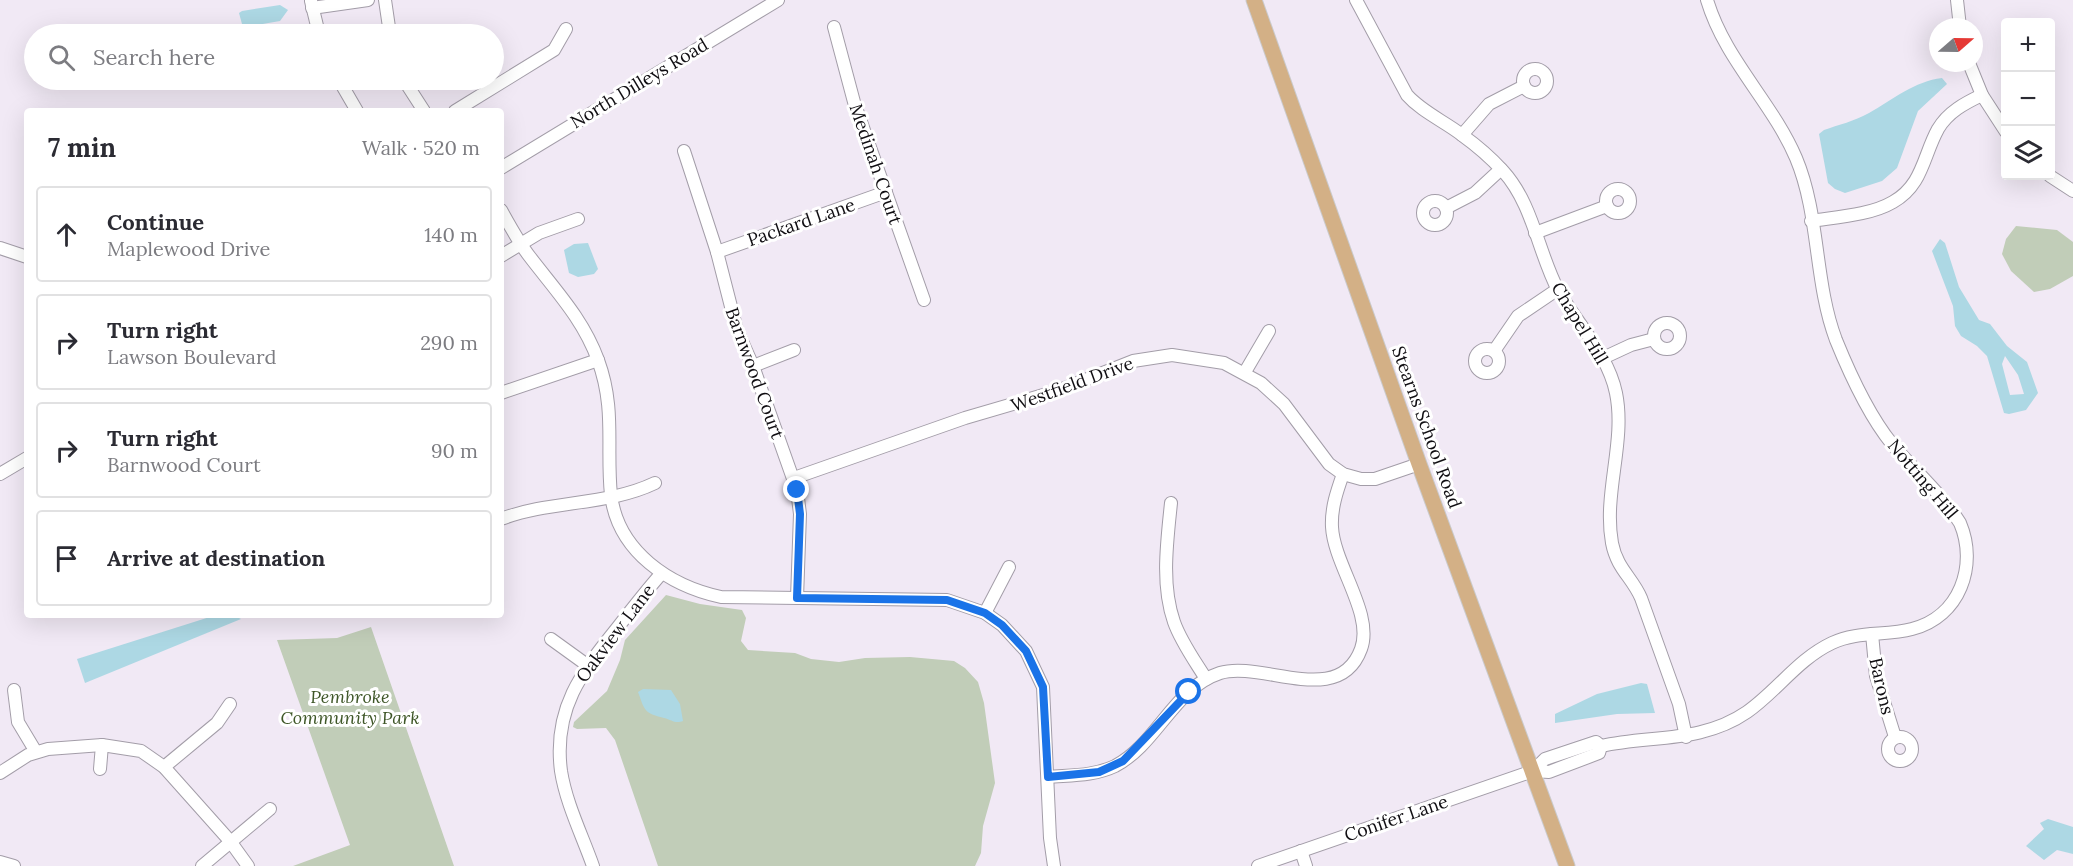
<!DOCTYPE html>
<html lang="en">
<head>
<meta charset="utf-8">
<style>
  :root { --surface:#fff; --page:#f2f2f3; --text:#2b2b33; --muted:#7c7c81; --line:#e1e1e2 }
  body { margin:0; font-family:Lora,serif; background:var(--page); color:var(--text) }
  .controls { position:absolute; right:18px; top:18px; display:grid; overflow:hidden; border-radius:6px; box-shadow:0 6px 24px #0002 }
  .controls button { width:54px; height:54px; display:grid; place-items:center; padding:0; border:0; border-bottom:2px solid var(--line); background:var(--surface); color:var(--text); font:30px sans-serif }
  .compass { position:absolute; left:1929px; top:18px; width:54px; height:54px; border-radius:50%; background:var(--surface); box-shadow:0 6px 24px #0002; rotate:70deg }
  .stop { position:absolute; width:18px; height:18px; margin:-14px; border:4px solid #1a73e8; border-radius:50%; background:#fff }
  .stop.end { background:#1a73e8; border-color:#fff; box-shadow:0 2px 6px #0008 }
  .list { margin:0; padding:0; list-style:none }
  h2 { display:flex; justify-content:space-between; align-items:center; height:78px; margin:0; padding:0 24px; font-size:26px }
  h2 small { font-size:20px; font-weight:400; color:var(--muted) }
  .list li { display:grid; grid-template-columns:39px 1fr auto; gap:18px; align-items:center; box-sizing:border-box; height:96px; margin:0 12px 12px; padding:0 12px; border:2px solid var(--line); border-radius:6px }
  .list b { display:block; font-size:22px; white-space:nowrap }
  .list p { margin:0; font-size:20px; white-space:nowrap; color:var(--muted) }
  .list em { font-size:20px; font-style:normal; color:var(--muted) }
  .icon { flex:none; width:33px; height:33px; fill:none; stroke:currentColor; stroke-width:2; stroke-linecap:round; stroke-linejoin:round }
  .map { position:relative; flex:none; width:2073px; height:866px; overflow:hidden }
  .search { position:absolute; background:var(--surface); box-shadow:0 6px 24px #0002; left:24px; top:24px; width:480px; height:66px; display:flex; align-items:center; gap:15px; box-sizing:border-box; padding:0 21px; border-radius:33px; color:var(--muted); font-size:22px }
  .panel { position:absolute; background:var(--surface); box-shadow:0 6px 24px #0002; left:24px; top:108px; width:480px; height:510px; border-radius:6px }
  .map>svg:first-child { display:block }
  .green { fill:#c1cdb8 }
  .water { fill:#add8e4; fill-rule:evenodd }
  .lines { fill:none; stroke-linecap:round; stroke-linejoin:round }
  .minor-casing { stroke:#a39da8; stroke-width:14 }
  .major-casing { stroke:#cacacb; stroke-width:17 }
  .minor { stroke:#fff; stroke-width:12 }
  .major { stroke:#d3b086; stroke-width:15 }
  .route { stroke:#1a73e8; stroke-width:8 }
  .labels { text-anchor:middle; dominant-baseline:central; stroke-width:6; stroke-linejoin:round; paint-order:stroke }
  .street-label { font-size:18px; fill:#100e12; stroke:#fff }
  .park-label { font-size:18px; font-style:italic; fill:#3e5627; stroke:#fff }
</style>
</head>
<body>
<div class="map">
<svg width="2073" height="866" viewBox="0 0 2073 866">
  <rect width="100%" height="100%" fill="#f1e9f5"/>
  <!-- green -->
  <g class="green">
    <polygon points="2016,226 2057,230 2073,242 2073,276 2050,289 2034,292 2011,271 2002,254 2006,239"/>
    <polygon points="666,595 700,604 742,610 746,618 741,641 748,650 795,653 811,659 839,662 865,658 910,657 954,661 965,668 978,682 984,703 995,783 983,826 981,853 975,866 658,866 615,740 606,728 577,729 573,727 574,722 607,691 620,660 625,640"/>
    <polygon points="371,627 454,866 293,866 350,845 277,640 337,638"/>
  </g>
  <!-- water -->
  <g class="water">
    <polygon points="280,5 288,10 280,21 251,26 242,24 239,13 242,11"/>
    <path d="M1942 78 1947 84 1918 111 1897 168 1882 181 1845 193 1835 189 1828 183 1819 134 1824 130C1838 125 1855 121 1869 113 1892 100 1915 81 1942 78Z"/>
    <path d="M1940 239 1945 243 1959 287 1979 320 1990 324 2007 346 2027 362 2038 393 2026 410 2009 414 2004 413 1987 356 1977 346 1961 336 1955 326 1953 306 1932 251ZM2005 356 2018 375 2024 394 2010 395 2002 364Z"/>
    <polygon points="588,243 598,269 594,274 578,277 569,273 564,250 574,244"/>
    <polygon points="216,615 233,615 241,619 85,683 77,659"/>
    <polygon points="1641,683 1647,684 1655,713 1617,714 1555,723 1555,714 1597,694"/>
    <path d="M643 689 671 690 680 704 683 721C675 724 672 720 664 718 644 713 645 711 638 692Z"/>
    <polygon points="2048,819 2073,827 2073,854 2057,850 2044,860 2026,846 2044,829 2040,823"/>
  </g>
  <g class="lines">
    <defs>
      <g id="minor">
        <polyline points="385,0 390,34"/>
        <path d="M1356 0 1407 95C1422 112 1444 121 1462 135 1476 145 1491 158 1503 171 1533 204 1538 252 1558 290 1577 324 1608 354 1616 393 1626 442 1603 493 1612 543 1617 569 1632 577 1641 598L1679 704 1686 737"/>
        <polyline points="1957,0 1960,27"/>
        <polyline points="311,1 319,34"/>
        <polyline points="312,8 368,0"/>
        <polyline points="834,27 854,102 924,300"/>
        <polyline points="1969,63 1982,95 2006,132"/>
        <circle cx="1535" cy="81" r="12"/>
        <polyline points="339,80 357,111"/>
        <polyline points="404,80 424,111"/>
        <polyline points="455,111 554,50 566,29"/>
        <polyline points="1462,135 1489,104 1524,86"/>
        <polyline points="684,151 717,252 737,330 753,366 797,490 800,514 797,598"/>
        <polyline points="501,168 778,0"/>
        <polyline points="2050,176 2073,191"/>
        <circle cx="1618" cy="201" r="12"/>
        <circle cx="1435" cy="213" r="12"/>
        <polyline points="1446,208 1475,193 1501,169"/>
        <path d="M501 210C510 226 519 243 530 257 556 291 583 319 598 360 616 409 606 447 611 495 618 552 670 586 721 597L947 600 985 613 1002 625 1026 651 1043 687 1050 838 1054 866"/>
        <path d="M1811 221C1837 217 1871 215 1893 202 1923 185 1923 156 1938 129 1948 112 1965 103 1982 95"/>
        <polyline points="1535,233 1607,206"/>
        <polyline points="0,248 27,257"/>
        <polyline points="717,252 886,192"/>
        <polyline points="501,256 539,233 578,219"/>
        <circle cx="1667" cy="336" r="13"/>
        <circle cx="1487" cy="361" r="12"/>
        <polyline points="1494,351 1518,316 1558,289"/>
        <polyline points="1603,358 1631,345 1654,339"/>
        <polyline points="753,366 794,350"/>
        <polyline points="1245,372 1269,331"/>
        <polyline points="501,393 598,360"/>
        <polyline points="0,474 27,458"/>
        <polyline points="794,478 965,418 1057,391 1133,361 1172,355 1224,363 1261,383 1284,404 1329,464 1343,474 1361,479 1375,479 1419,464"/>
        <path d="M1171 503C1167 542 1161 585 1174 622 1181 642 1195 661 1206 679"/>
        <path d="M501 519C551 500 607 506 655 483"/>
        <polyline points="985,613 1009,567"/>
        <polyline points="1872,634 1876,676 1895,737"/>
        <polyline points="551,639 587,665"/>
        <polyline points="14,690 18,722 36,752"/>
        <circle cx="1900" cy="749" r="12"/>
        <polyline points="164,767 217,723 230,704"/>
        <polyline points="100,769 102,745"/>
        <path d="M1533 771 1545 759 1596 742 1601 746C1652 735 1702 743 1747 712 1777 691 1798 659 1832 643 1857 631 1886 636 1912 629 1960 617 1978 565 1960 523 1942 494 1914 470 1892 444 1870 417 1849 372 1836 340 1814 282 1820 215 1796 158 1772 102 1725 60 1707 0"/>
        <polyline points="0,773 28,755 48,749 102,745 141,751 164,767 230,841 248,866"/>
        <path d="M1048 777C1071 775 1094 776 1115 766 1157 744 1174 688 1220 673 1262 660 1339 709 1361 649 1374 614 1334 565 1332 527 1331 508 1337 491 1343 474"/>
        <polyline points="1301,851 1306,866"/>
        <polyline points="0,862 14,866"/>
        <polyline points="202,866 270,809"/>
        <path d="M593 866C582 835 566 803 561 771 553 709 581 673 618 627 632 609 646 591 661 574"/>
        <polyline points="1258,866 1533,771 1549,772 1599,753 1601,746"/>
      </g>
      <polyline id="major" points="1254,0 1419,464 1567,866"/>
    </defs>
    <!-- minor casing -->
    <use href="#minor" class="minor-casing"/>
    <!-- major casing -->
    <use href="#major" class="major-casing"/>
    <!-- minor -->
    <use href="#minor" class="minor"/>
    <!-- major -->
    <use href="#major" class="major"/>
  </g>
  <g class="lines">
    <!-- route -->
    <polyline class="route" points="797,490 800,514 797,598 947,600 985,613 1002,625 1026,651 1043,687 1048,777 1099,772 1123,761 1189,692"/>
  </g>
  <g class="labels">
    <!-- street labels -->
    <g class="street-label">
      <text transform="translate(639 83) rotate(-31)">North Dilleys Road</text>
      <text transform="translate(876 164) rotate(71)">Medinah Court</text>
      <text transform="translate(801 222) rotate(-19)">Packard Lane</text>
      <text transform="translate(1580 323) rotate(59)">Chapel Hill</text>
      <text transform="translate(755 373) rotate(70)">Barnwood Court</text>
      <text transform="translate(1072 384) rotate(-20)">Westfield Drive</text>
      <text transform="translate(1427 427) rotate(70)">Stearns School Road</text>
      <text transform="translate(1923 479) rotate(50)">Notting Hill</text>
      <text transform="translate(615 633) rotate(-53)">Oakview Lane</text>
      <text transform="translate(1882 686) rotate(77)">Barons</text>
      <text transform="translate(1396 818) rotate(-19)">Conifer Lane</text>
    </g>
    <!-- park labels -->
    <g class="park-label">
      <text x="350" y="696">Pembroke<tspan x="350" dy="21">Community Park</tspan></text>
    </g>
  </g>
</svg>
<div class="controls">
<button>+</button>
<button>−</button>
<button><svg class="icon" aria-label="layers" viewBox="0 0 24 24"><path d="M12 4l9 5-9 5-9-5zM3 14l9 5 9-5"/></svg></button>
</div>
<svg class="compass" viewBox="-18 -18 36 36"><path d="M0-13l5 13h-10z" fill="#e53935"/><path d="M0 13l5-13h-10z" fill="#7c7c81"/></svg>
<div class="stop" style="left:1189px;top:692px"></div>
<div class="stop end" style="left:797px;top:490px"></div>
<div class="search"><svg class="icon" aria-label="search" viewBox="0 0 24 24"><circle cx="10" cy="10" r="6"/><path d="M15 15l6 6"/></svg>Search here</div>
<section class="panel">
<h2>7 min<small>Walk · 520 m</small></h2>
<ul class="list">
<li><svg class="icon" aria-label="ahead" viewBox="0 0 24 24"><path d="M12 20V5M6 11l6-6 6 6"/></svg><div><b>Continue</b><p>Maplewood Drive</p></div><em>140 m</em></li>
<li><svg class="icon" aria-label="right" viewBox="0 0 24 24"><path d="M7 20v-9h11M14 6l5 5-5 5"/></svg><div><b>Turn right</b><p>Lawson Boulevard</p></div><em>290 m</em></li>
<li><svg class="icon" aria-label="right" viewBox="0 0 24 24"><path d="M7 20v-9h11M14 6l5 5-5 5"/></svg><div><b>Turn right</b><p>Barnwood Court</p></div><em>90 m</em></li>
<li><svg class="icon" aria-label="arrive" viewBox="0 0 24 24"><path d="M6 21V4h12l-3 4 3 4H6"/></svg><div><b>Arrive at destination</b></div></li>
</ul>
</section>
</div>
</body>
</html>
